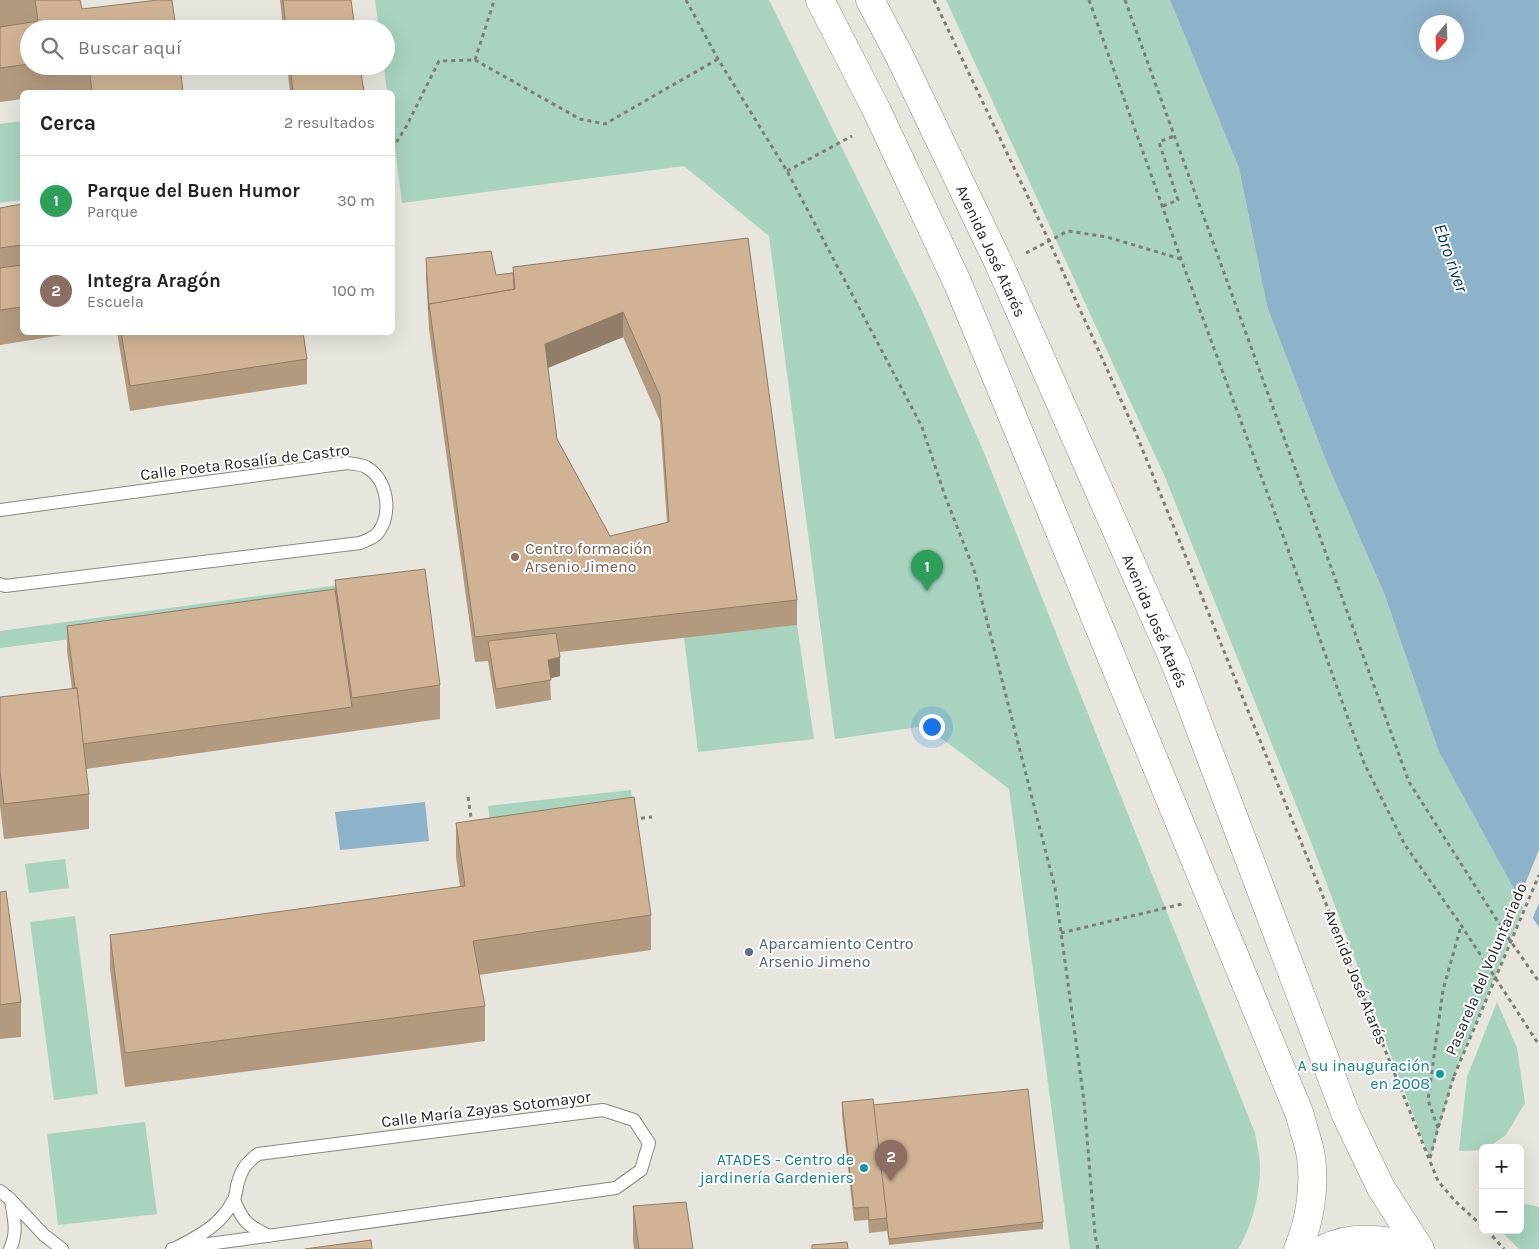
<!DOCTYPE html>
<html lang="es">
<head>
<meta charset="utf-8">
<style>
  :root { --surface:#fff; --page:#f6f6f6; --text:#222; --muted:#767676; --line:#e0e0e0; --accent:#1a73e8 }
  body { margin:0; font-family:Karla,sans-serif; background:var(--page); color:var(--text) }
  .controls { position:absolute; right:15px; bottom:15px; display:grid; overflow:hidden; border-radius:8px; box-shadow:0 5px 20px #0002 }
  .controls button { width:45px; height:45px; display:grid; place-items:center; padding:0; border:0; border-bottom:1px solid var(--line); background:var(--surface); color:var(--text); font:25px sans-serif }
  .compass { position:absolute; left:1419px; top:15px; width:45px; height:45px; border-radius:50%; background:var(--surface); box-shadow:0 5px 20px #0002; rotate:199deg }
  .you { position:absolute; left:931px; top:726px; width:18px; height:18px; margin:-12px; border:4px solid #fff; border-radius:50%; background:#1a73e8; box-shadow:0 0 0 8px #1a73e833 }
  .badge { display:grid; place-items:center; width:32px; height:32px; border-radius:50%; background:var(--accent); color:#fff; font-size:16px; font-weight:700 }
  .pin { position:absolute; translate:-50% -41px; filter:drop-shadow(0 1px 2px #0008) }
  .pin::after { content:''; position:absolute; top:26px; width:18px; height:15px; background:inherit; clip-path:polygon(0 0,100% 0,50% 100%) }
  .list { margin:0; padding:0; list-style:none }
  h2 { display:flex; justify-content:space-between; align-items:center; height:65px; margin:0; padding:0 20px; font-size:21px }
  h2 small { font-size:16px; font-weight:400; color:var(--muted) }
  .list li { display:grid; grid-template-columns:32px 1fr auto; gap:15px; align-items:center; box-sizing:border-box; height:90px; padding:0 20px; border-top:1px solid var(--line) }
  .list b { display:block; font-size:19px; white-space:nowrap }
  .list p { margin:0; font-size:16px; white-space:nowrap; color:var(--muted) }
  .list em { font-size:16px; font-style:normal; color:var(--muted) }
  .icon { flex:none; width:28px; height:28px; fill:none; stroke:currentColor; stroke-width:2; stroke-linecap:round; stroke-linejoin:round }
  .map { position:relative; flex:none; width:1539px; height:1249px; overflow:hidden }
  .search { position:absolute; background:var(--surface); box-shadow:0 5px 20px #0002; left:20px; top:20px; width:375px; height:55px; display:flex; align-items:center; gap:12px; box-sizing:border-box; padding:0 18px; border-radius:28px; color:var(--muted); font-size:19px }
  .panel { position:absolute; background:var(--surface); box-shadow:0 5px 20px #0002; left:20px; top:90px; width:375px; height:245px; border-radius:8px }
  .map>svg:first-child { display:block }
  .green { fill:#a8d3bf }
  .water { fill:#8db3cb; fill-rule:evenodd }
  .pier { fill:#e6e5de }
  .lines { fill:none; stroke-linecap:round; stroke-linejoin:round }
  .service-casing { stroke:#888780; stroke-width:14 }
  .primary-casing { stroke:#888780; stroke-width:29 }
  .path { stroke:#7f7e79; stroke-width:3; stroke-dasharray:4 4; stroke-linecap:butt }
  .service { stroke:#fff; stroke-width:12 }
  .primary { stroke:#fff; stroke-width:28 }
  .path-bridge { stroke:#7f7e79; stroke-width:3; stroke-dasharray:4 4; stroke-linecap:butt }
  .wall { fill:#b39a7f; fill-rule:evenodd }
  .shaded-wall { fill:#927d68 }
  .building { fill:#d0b394; stroke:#927d68; fill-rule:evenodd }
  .education-dot { fill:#8d6e63; stroke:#fff; stroke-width:2 }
  .service-dot { fill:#5c6f8a; stroke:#fff; stroke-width:2 }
  .culture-dot { fill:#0f9aa8; stroke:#fff; stroke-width:2 }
  .labels { text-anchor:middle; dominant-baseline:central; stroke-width:4; stroke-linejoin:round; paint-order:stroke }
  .street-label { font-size:16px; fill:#262523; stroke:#fff }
  .education-label { font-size:16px; fill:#785e54; stroke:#fff; text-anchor:start }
  .service-label { font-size:16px; fill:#4e5e75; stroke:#fff; text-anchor:start }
  .culture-label { font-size:16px; fill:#0d838f; stroke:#fff; text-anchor:end }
  .water-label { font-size:18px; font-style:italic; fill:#00344d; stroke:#fff }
</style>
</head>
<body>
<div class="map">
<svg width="1539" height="1249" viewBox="0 0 1539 1249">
  <rect width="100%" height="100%" fill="#e6e5de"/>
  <!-- green -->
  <g class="green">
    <path d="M375 0H769L919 304 985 455 1255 1133C1257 1144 1260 1156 1260 1168 1260 1193 1252 1227 1238 1249H1070L1009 789 925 726 835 739 769 236 684 166 402 203 393 131 392 92H387L384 66H386V29H379Z"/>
    <polygon points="946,0 1170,0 1239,168 1267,306 1326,461 1384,593 1439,752 1524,906 1454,1076 1430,1159 1311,842 1165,477"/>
    <polygon points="22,121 22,200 0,203 0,124"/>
    <polygon points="419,574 421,595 0,648 0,631"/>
    <polygon points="797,625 814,739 698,752 684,637"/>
    <polygon points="631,790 633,805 490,821 488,806"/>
    <polygon points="65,859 69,888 29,893 25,864"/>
    <polygon points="75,916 98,1094 54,1100 30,922"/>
    <polygon points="1497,1002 1517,1048 1525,1103 1506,1135 1487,1148 1483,1148 1483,1150 1459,1151 1467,1077"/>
    <polygon points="145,1122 157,1214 58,1225 47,1134"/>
    <polygon points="1520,1203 1539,1207 1539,1249 1519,1249 1500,1230 1520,1230"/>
  </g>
  <!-- water -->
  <g class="water">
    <path d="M1170 0H1539V927L1519 898 1439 752 1384 593 1326 461 1267 306 1239 168ZM1426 22H1456V52H1426Z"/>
    <polygon points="425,802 429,841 340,850 335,812"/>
  </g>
  <!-- pier -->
  <polygon class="pier" points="1539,850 1539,903 1532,920 1518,901"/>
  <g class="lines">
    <defs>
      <g id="service">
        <path d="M0 510 347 463C353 464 361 464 366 467 388 479 393 515 377 534 373 538 365 541 360 543L5 586 0 584"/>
        <polyline points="0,1191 10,1199 44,1235 62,1249"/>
        <path d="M234 1200C243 1222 248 1226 269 1236"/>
        <path d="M10 1249C18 1232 14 1218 11 1201"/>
        <path d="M172 1249 616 1188 641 1170 649 1143 634 1120 603 1110 258 1154C245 1164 241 1170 237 1186 236 1191 236 1197 233 1201 221 1225 199 1236 176 1248"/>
      </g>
      <g id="primary">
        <path d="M820 0 877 111 958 284 1300 1115C1303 1129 1309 1143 1311 1157 1315 1187 1310 1221 1298 1249"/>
        <polyline points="870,0 898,53 1000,266 1176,665 1346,1115 1381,1188 1420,1249"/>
        <path d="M1324 1249C1353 1234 1387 1239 1417 1249"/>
      </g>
    </defs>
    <!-- service casing -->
    <use href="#service" class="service-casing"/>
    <!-- primary casing -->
    <use href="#primary" class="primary-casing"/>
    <!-- path -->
    <g class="path">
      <polyline points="686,0 718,59 787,171 922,427 945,496 974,570 1055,888 1084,1101 1095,1235 1098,1249"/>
      <polyline points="934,0 1049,241 1135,431 1438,1181 1455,1201 1483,1227"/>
      <polyline points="1089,0 1181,259 1281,530 1364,763 1405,845 1461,925 1539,1045"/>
      <polyline points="1125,0 1409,782 1507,936 1539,982"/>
      <polyline points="475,60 580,119 605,124 718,59"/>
      <polyline points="392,149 406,127 439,61 475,60 493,4 493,0"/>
      <polyline points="787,171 852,136"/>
      <polyline points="1163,206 1178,200 1159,142 1174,136"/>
      <polyline points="1026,253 1068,231 1107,237 1181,259"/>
      <polyline points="468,797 472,824"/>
      <polyline points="633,819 652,817"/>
      <polyline points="1061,933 1182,904"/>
      <polyline points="1438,1128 1428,1100 1443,990 1461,926"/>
      <polyline points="1430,1158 1438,1128 1454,1076"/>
      <polyline points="1487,1230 1504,1249"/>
    </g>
    <!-- service -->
    <use href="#service" class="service"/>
    <!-- primary -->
    <use href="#primary" class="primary"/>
    <!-- path-bridge -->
    <polyline class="path-bridge" points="1454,1076 1539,875"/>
  </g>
  <!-- wall -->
  <g class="wall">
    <polygon points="0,0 80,0 29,29 29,66 180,66 183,92 88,92 88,90 70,92 22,92 22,99 0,102"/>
    <polygon points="280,0 351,0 355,29 283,29"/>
    <polygon points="287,66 360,66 364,92 290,92"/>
    <polygon points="22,204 22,332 81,332 0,345 0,208"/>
    <path d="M748 238 797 600V625L559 652 560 676 550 678 551 700 496 709 488 661 475 662 429 329 426 277V258L496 275ZM623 337 660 421 667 523 610 536 557 439 548 368Z"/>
    <polygon points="117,332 303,332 307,359 307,384 130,411"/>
    <polygon points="335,580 440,685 440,719 86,769 89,794 89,829 4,839 0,806 0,697 72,689 67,651 67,626 335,589"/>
    <polygon points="456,823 651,915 651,950 479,975 485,1006 485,1041 125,1087 110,969 110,935 460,887 456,857"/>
    <polygon points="0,892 21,1002 21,1037 0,1039"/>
    <polygon points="842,1102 873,1105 1043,1222 1043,1229 889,1245 887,1229 887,1231 869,1233 868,1220 854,1221 842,1115"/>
    <polygon points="633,1206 693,1249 634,1249 633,1240"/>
  </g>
  <!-- shaded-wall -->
  <g class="shaded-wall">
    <polygon points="623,312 623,337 545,369 545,344"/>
    <polygon points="560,657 560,676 548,679 548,660"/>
  </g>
  <!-- building -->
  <g class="building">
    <polygon points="35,0 80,0 82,9 158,0 172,0 176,29 29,29 29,64 0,68 0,27 38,21"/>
    <polygon points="283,0 351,0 355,29 286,29"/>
    <polygon points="89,66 180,66 183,92 92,92"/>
    <polygon points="290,66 360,66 364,92 293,92"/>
    <polygon points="22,204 22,245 0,248 0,208"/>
    <path d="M748 238 797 600 475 637 429 304 515 289 513 267ZM623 312 660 396 669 522 610 536 557 439 545 344Z"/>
    <polygon points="491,251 496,275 513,273 514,289 429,304 429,310 426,258"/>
    <polygon points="22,265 22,307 0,310 0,268"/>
    <polygon points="121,332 303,332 307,359 130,386"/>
    <polygon points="425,569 440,685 352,698 335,580"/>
    <polygon points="335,589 352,707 83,744 77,688 75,688 67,626"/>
    <polygon points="556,633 560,657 548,660 551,680 496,689 488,641"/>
    <polygon points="77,688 89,794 4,804 0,771 0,697"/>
    <polygon points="634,797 651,915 473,941 485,1006 125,1053 110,935 465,886 456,823"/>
    <polygon points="6,891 21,1002 0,1005 0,892"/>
    <polygon points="1028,1089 1043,1222 889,1239 873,1105"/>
    <polygon points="873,1099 887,1218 869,1220 868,1207 854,1208 842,1102"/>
    <polygon points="686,1202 693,1249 639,1249 633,1206"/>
    <polygon points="371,1240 372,1249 305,1249"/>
    <polygon points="847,1242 848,1249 812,1249 812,1245"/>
  </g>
  <!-- markers -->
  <circle class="education-dot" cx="515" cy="557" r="5"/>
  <circle class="service-dot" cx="749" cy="952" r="5"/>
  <g class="culture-dot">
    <circle cx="1440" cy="1074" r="5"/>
    <circle cx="864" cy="1168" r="5"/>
  </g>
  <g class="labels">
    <!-- street labels -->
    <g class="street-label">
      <text transform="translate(991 251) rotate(65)">Avenida José Atarés</text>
      <text transform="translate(245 462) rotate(-7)">Calle Poeta Rosalía de Castro</text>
      <text transform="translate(1155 621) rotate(67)">Avenida José Atarés</text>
      <text transform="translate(1486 969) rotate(-67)">Pasarela del Voluntariado</text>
      <text transform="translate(1356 977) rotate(68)">Avenida José Atarés</text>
      <text transform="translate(486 1109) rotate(-7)">Calle María Zayas Sotomayor</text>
    </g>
    <!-- education labels -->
    <g class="education-label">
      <text x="525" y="548">Centro formación<tspan x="525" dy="18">Arsenio Jimeno</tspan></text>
    </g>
    <!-- service labels -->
    <g class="service-label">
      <text x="759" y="943">Aparcamiento Centro<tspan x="759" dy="18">Arsenio Jimeno</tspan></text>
    </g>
    <!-- culture labels -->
    <g class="culture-label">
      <text x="1430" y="1065">A su inauguración<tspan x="1430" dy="18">en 2008</tspan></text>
      <text x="854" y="1159">ATADES - Centro de<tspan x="854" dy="18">jardinería Gardeniers</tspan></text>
    </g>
    <!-- water labels -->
    <g class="water-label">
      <text transform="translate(1451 258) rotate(71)">Ebro river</text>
    </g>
  </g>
</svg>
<div class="controls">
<button>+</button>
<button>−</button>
</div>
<svg class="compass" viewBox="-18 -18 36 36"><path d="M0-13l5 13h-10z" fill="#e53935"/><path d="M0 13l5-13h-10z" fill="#767676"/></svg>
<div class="you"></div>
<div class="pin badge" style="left:927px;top:591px;background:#2e9e5b">1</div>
<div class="pin badge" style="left:891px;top:1181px;background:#8d6e63">2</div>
<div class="search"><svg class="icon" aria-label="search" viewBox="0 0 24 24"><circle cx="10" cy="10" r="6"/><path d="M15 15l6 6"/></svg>Buscar aquí</div>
<section class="panel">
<h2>Cerca<small>2 resultados</small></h2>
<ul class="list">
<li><span class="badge" style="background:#2e9e5b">1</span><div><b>Parque del Buen Humor</b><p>Parque</p></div><em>30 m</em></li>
<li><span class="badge" style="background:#8d6e63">2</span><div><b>Integra Aragón</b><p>Escuela</p></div><em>100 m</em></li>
</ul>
</section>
</div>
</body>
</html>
